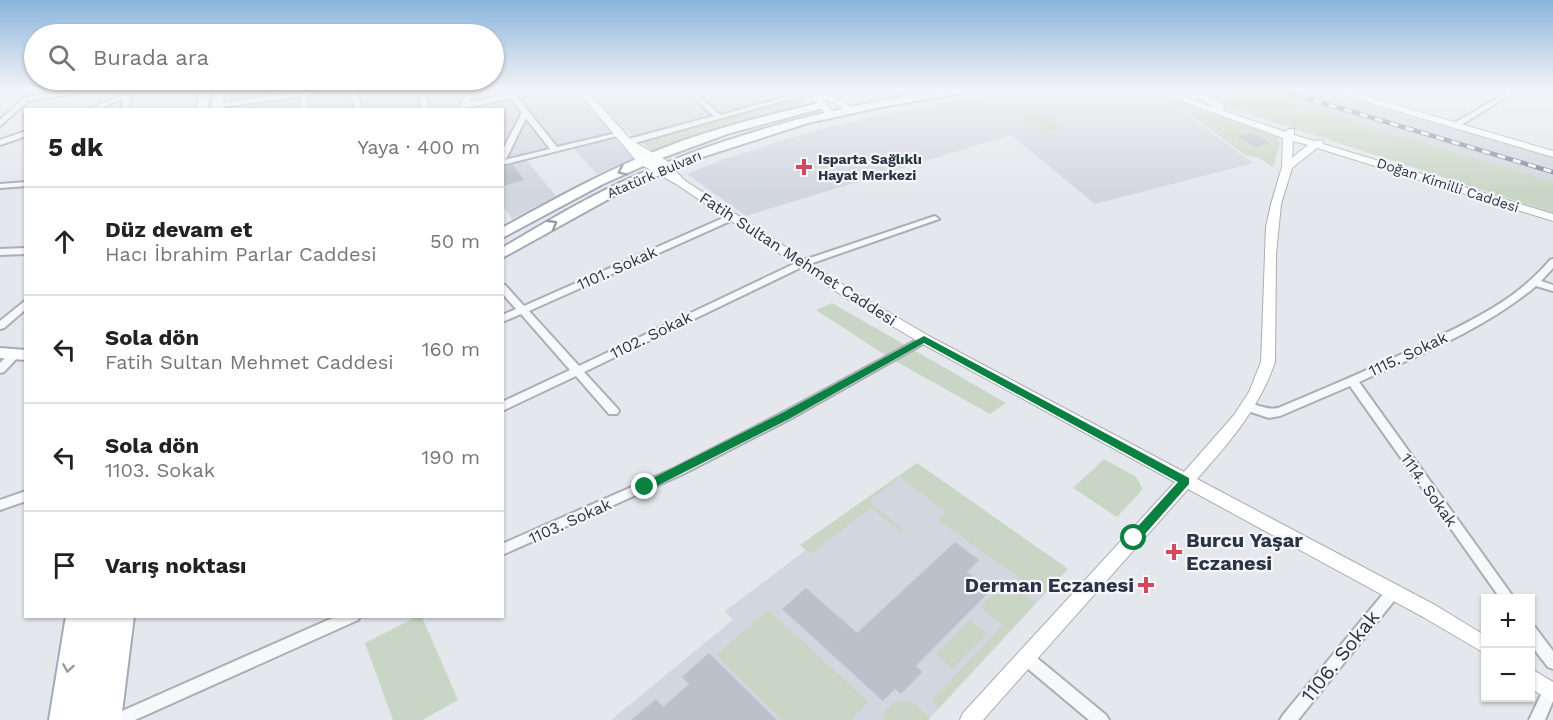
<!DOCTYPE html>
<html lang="tr">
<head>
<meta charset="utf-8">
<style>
  :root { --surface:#fff; --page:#f6f6f6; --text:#222; --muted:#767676; --line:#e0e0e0 }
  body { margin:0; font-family:"Work Sans",sans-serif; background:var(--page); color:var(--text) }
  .controls { position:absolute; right:18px; bottom:18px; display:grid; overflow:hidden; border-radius:0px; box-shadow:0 2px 4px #0004 }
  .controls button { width:54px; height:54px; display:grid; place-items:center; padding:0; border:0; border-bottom:2px solid var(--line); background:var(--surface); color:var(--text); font:30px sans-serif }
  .stop { position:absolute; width:18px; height:18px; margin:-14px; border:4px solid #0b8043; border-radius:50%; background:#fff }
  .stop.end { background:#0b8043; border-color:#fff; box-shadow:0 2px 6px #0008 }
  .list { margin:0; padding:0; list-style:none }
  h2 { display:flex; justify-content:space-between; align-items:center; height:78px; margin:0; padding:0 24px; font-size:26px }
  h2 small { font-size:20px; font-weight:400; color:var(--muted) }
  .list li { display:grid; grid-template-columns:39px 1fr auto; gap:18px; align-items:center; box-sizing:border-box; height:108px; padding:0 24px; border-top:2px solid var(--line) }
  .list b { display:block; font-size:22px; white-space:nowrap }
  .list p { margin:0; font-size:20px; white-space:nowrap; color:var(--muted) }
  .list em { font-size:20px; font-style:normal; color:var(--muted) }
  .icon { flex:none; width:33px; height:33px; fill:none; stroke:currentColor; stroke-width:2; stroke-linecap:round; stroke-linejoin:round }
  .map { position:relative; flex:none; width:1553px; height:720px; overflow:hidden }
  .search { position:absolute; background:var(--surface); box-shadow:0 2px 4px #0004; left:24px; top:24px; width:480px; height:66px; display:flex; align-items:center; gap:15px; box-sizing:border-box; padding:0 21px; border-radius:33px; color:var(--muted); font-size:22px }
  .panel { position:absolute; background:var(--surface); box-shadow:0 2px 4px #0004; left:24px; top:108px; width:480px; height:510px; border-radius:0px }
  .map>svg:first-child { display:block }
  .built { fill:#d2d6de }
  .green { fill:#c9d6c5 }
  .building { fill:#bbc0ca }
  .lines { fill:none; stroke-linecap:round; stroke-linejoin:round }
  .street-casing { stroke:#a9aeb7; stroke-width:4 }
  .secondary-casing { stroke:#a9aeb7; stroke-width:2 }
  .primary-casing { stroke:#a3abb8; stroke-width:4 }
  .street { fill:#f7f8fa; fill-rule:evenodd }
  .secondary { fill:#fff; fill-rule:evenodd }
  .primary { fill:#fff; fill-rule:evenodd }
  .rail-casing { stroke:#7d8696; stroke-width:4.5 }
  .rail { stroke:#f4f6f9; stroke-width:3; stroke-dasharray:8; stroke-linecap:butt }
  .oneway { stroke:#959aa2 }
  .route { fill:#0b8043 }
  .poi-dot { fill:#d1495b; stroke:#f4f6f9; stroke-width:2 }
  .labels { text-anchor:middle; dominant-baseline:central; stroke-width:4.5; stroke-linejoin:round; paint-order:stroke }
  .far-poi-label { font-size:14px; font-weight:bold; fill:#2b3445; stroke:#f4f6f9; text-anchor:start }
  .far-street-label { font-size:14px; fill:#2b3445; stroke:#f4f6f9 }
  .street-label { font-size:16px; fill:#2b3445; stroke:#f4f6f9 }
  .near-poi-label { font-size:20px; font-weight:bold; fill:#2b3445; stroke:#f4f6f9; text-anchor:start }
  .near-street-label { font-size:20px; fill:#2b3445; stroke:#f4f6f9 }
</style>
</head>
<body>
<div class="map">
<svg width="1553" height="720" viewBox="0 0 1553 720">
  <rect width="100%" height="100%" fill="#e4e7ec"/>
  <!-- built -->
  <g class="built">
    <polygon points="223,91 811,91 634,137 627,130 503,161 502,110 221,110"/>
    <polygon points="1017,91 1148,91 1163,96 1253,163 1095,204 1011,135 746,216 687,174 721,160 816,130 885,114"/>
    <polygon points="1270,91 1314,91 1345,98 1553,157 1553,182 1428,143 1424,152 1271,95"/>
    <polygon points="615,138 633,159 597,174 573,148"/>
    <polygon points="526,160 556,196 512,219 503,206 502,166"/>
    <polygon points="917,463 1068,569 928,720 611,720 733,620 725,611 806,550 800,545"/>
  </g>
  <!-- green -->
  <g class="green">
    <polygon points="1195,91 1270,91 1272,95 1357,122 1357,126 1427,143 1553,182 1553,213 1228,107"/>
    <polygon points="803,96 808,100 797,107 662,150 652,151 640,141"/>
    <polygon points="1168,98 1277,137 1280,144 1273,167 1259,158 1245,155"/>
    <polygon points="1043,112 1064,128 1044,132 1023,115"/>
    <polygon points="832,303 1006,403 990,414 890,358 816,310"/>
    <polygon points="1104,459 1136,477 1143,489 1117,517 1073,488"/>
    <polygon points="917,463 1068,569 1043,595 938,520 946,512 900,477 869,501 904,530 901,532 871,508 811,554 800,545"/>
    <polygon points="1006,581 1036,603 939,708 931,701 1003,625 980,607"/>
    <polygon points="768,610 869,702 851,720 782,720 716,655"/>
    <polygon points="418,616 422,617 458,700 422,720 393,720 365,643"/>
    <polygon points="970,620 987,634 953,669 936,654"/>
    <polygon points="912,701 930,718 928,720 886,720 881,715 894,702"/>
  </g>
  <!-- building -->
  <g class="building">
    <polygon points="1251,133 1270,143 1256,147 1237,137"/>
    <polygon points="513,165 524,180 502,186 502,168"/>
    <polygon points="955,542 979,560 967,572 991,590 916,666 922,672 901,694 895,689 883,701 782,609 806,588 857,633"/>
    <polygon points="709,653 777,720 631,720 656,699 663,707 689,684 682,677"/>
  </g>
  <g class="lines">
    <defs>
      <g id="street">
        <polygon points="65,91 79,91 76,93 28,101 0,126 0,120 24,98"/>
        <polygon points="127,91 133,91 128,110 121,110 124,98 97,110 86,110 126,93"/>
        <polygon points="304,91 324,91 307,95 308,110 300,110 301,96 216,108 212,106 216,104"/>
        <polygon points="351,91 357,91 362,110 355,110"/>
        <polygon points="418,91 424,91 429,110 422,110"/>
        <path d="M468 91H474L468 103 512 93 536 91 535 92 517 97 557 147 621 132 625 134 502 165V151L522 113 511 98 465 108 464 110H458ZM526 118 550 149 505 160 506 159Z"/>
        <polygon points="686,91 693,91 720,115 808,91 814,92 631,144 625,144 625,140 714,116"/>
        <polygon points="1509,91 1516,91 1458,127 1451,125"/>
        <polygon points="26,131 26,136 0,145 0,140"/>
        <polygon points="26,182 26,186 0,188 0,184"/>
        <polygon points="732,214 736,217 735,219 529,311 579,366 798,262 932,217 935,216 939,219 804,266 584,372 617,408 619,411 617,414 609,414 576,376 502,411 502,402 570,370 521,314 502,322 502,315 516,309 502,293 502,284 505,285 524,306"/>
        <polygon points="26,248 26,254 0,255 0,249"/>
        <path d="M1553 259V268L1541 281 1553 285V291L1536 286C1485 329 1419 355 1359 382L1514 598H1500L1350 386 1280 416 1269 418 1245 410 1243 407 1245 404C1256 402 1265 411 1278 408 1326 388 1373 368 1421 345 1467 323 1516 301 1550 260Z"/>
        <polygon points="26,300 26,309 4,328 0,329 0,321"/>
        <polygon points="924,336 928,337 929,339 928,341 790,419 683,474 502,555 502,544 675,468 782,413"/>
        <polygon points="15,351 19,352 20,354 19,356 4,372 0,373 0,363 11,352"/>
        <polygon points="26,491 26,501 0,510 0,500"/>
        <polygon points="1393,586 1398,588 1400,592 1398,596 1298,720 1280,720 1283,715 1388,588"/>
        <polygon points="337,616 360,616 358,620 135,720 110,720 113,715"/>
        <polygon points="1530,626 1535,627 1553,651 1553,669 1548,667 1530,644"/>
        <polygon points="1026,651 1031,653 1106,715 1109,720 1089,720 1021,663 1019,658 1021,653"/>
        <polygon points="1550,684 1553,685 1553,701 1545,720 1529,720 1545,686"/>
      </g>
      <g id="secondary">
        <path d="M578 91H587L631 140 667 161 684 180 854 292 929 336 1184 472 1234 415 1249 392 1261 362 1266 227 1271 204 1282 167 1283 138 1154 91H1166L1216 108 1187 91H1197L1224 105V109L1221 110 1286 132 1288 129H1294V135L1314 141 1322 140 1323 144 1553 214V221L1317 148 1292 168 1281 204 1276 254 1275 362C1259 409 1229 443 1197 479L1435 605 1486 636V654L1423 617 1188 489 983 720H960L963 713 1175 482 919 342 846 298 676 184 638 163ZM1293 141 1308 145 1292 158Z"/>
        <path d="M807 91C824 91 843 99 855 110L847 112 834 103 822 99 835 114 827 116Z"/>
        <polygon points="1335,91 1348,91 1553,151 1553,157 1336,93"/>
        <polygon points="1530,668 1553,682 1553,702 1530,688"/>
      </g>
      <g id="primary">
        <polygon points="200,91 210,91 208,110 196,110"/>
        <polygon points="214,91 224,91 222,110 210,110"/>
        <path d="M938 91H962L957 94 881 107 808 123 699 158 623 191 502 258V248C546 222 589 196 635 176 731 133 834 107 938 91Z"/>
        <path d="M823 102 827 103V107L730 133 659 159 603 184 502 238V228C551 201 599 174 651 153 706 130 765 116 823 102Z"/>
        <polygon points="0,348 26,350 26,360 0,358"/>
        <polygon points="66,616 134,616 121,720 49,720"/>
      </g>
    </defs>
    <!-- street casing -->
    <use href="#street" class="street-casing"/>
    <!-- secondary casing -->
    <use href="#secondary" class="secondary-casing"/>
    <!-- primary casing -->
    <use href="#primary" class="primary-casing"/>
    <!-- street -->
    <use href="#street" class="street"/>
    <!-- secondary -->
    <use href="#secondary" class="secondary"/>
    <!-- primary -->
    <use href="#primary" class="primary"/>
    <defs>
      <polyline id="rail" points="1283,91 1553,172"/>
    </defs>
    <!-- rail casing -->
    <use href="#rail" class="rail-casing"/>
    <!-- rail -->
    <use href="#rail" class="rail"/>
  </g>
  <!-- one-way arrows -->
  <defs><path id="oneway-chevron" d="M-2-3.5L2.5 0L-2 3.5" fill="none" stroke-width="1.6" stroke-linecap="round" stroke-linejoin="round" transform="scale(1.5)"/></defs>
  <g class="oneway">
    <use href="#oneway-chevron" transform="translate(622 171) rotate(154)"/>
    <use href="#oneway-chevron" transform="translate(553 224) rotate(-31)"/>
    <use href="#oneway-chevron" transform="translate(68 668) rotate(99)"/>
  </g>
  <!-- sky -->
  <linearGradient id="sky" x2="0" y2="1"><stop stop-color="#8bb4dd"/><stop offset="0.47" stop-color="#f3f4f6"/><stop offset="1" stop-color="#f3f4f6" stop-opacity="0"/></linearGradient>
  <rect width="1553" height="192" fill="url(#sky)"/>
  <!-- route -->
  <polygon class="route" points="924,336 1189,478 1189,484 1138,542 1130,542 1130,535 1178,482 924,343 789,419 649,490 641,490 641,484 782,413"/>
  <!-- markers -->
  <g class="poi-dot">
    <path d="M801 158h6v6h6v6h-6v6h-6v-6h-6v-6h6z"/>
    <path d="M1171 543h6v6h6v6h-6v6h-6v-6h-6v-6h6z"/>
    <path d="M1143 576h6v6h6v6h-6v6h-6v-6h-6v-6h6z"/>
  </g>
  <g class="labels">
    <!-- far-poi labels -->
    <g class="far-poi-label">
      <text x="818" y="159">Isparta Sağlıklı<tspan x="818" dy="16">Hayat Merkezi</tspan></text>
    </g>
    <!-- far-street labels -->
    <g class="far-street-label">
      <text transform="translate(654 174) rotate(-23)">Atatürk Bulvarı</text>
      <text transform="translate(1448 185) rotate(18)">Doğan Kimilli Caddesi</text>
    </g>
    <!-- street labels -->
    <g class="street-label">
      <text transform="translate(798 259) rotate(33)">Fatih Sultan Mehmet Caddesi</text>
      <text transform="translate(617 268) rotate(-24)">1101. Sokak</text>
      <text transform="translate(651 335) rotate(-26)">1102. Sokak</text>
      <text transform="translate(1408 354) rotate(-25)">1115. Sokak</text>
      <text transform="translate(1429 490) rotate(55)">1114. Sokak</text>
      <text transform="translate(570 521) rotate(-24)">1103. Sokak</text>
    </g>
    <!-- near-poi labels -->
    <g class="near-poi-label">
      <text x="1186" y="540">Burcu Yaşar<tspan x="1186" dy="23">Eczanesi</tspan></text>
      <text x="1134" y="585" text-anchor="end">Derman Eczanesi</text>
    </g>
    <!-- near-street labels -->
    <g class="near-street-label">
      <text transform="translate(1340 656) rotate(-51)">1106. Sokak</text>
    </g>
  </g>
</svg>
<div class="controls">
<button>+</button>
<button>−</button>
</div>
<div class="stop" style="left:1134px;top:538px"></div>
<div class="stop end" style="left:645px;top:487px"></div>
<div class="search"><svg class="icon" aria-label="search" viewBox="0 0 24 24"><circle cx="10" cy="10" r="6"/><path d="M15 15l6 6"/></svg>Burada ara</div>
<section class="panel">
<h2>5 dk<small>Yaya · 400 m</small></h2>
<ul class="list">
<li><svg class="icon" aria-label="ahead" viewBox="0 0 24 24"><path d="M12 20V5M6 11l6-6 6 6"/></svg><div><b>Düz devam et</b><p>Hacı İbrahim Parlar Caddesi</p></div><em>50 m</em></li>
<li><svg class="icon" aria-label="left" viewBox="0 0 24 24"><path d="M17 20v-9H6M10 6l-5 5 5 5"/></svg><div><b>Sola dön</b><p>Fatih Sultan Mehmet Caddesi</p></div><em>160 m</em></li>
<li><svg class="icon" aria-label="left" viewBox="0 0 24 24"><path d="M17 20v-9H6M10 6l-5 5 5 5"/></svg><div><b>Sola dön</b><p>1103. Sokak</p></div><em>190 m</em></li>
<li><svg class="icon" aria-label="arrive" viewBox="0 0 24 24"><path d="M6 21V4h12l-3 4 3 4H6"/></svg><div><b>Varış noktası</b></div></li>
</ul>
</section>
</div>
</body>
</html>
